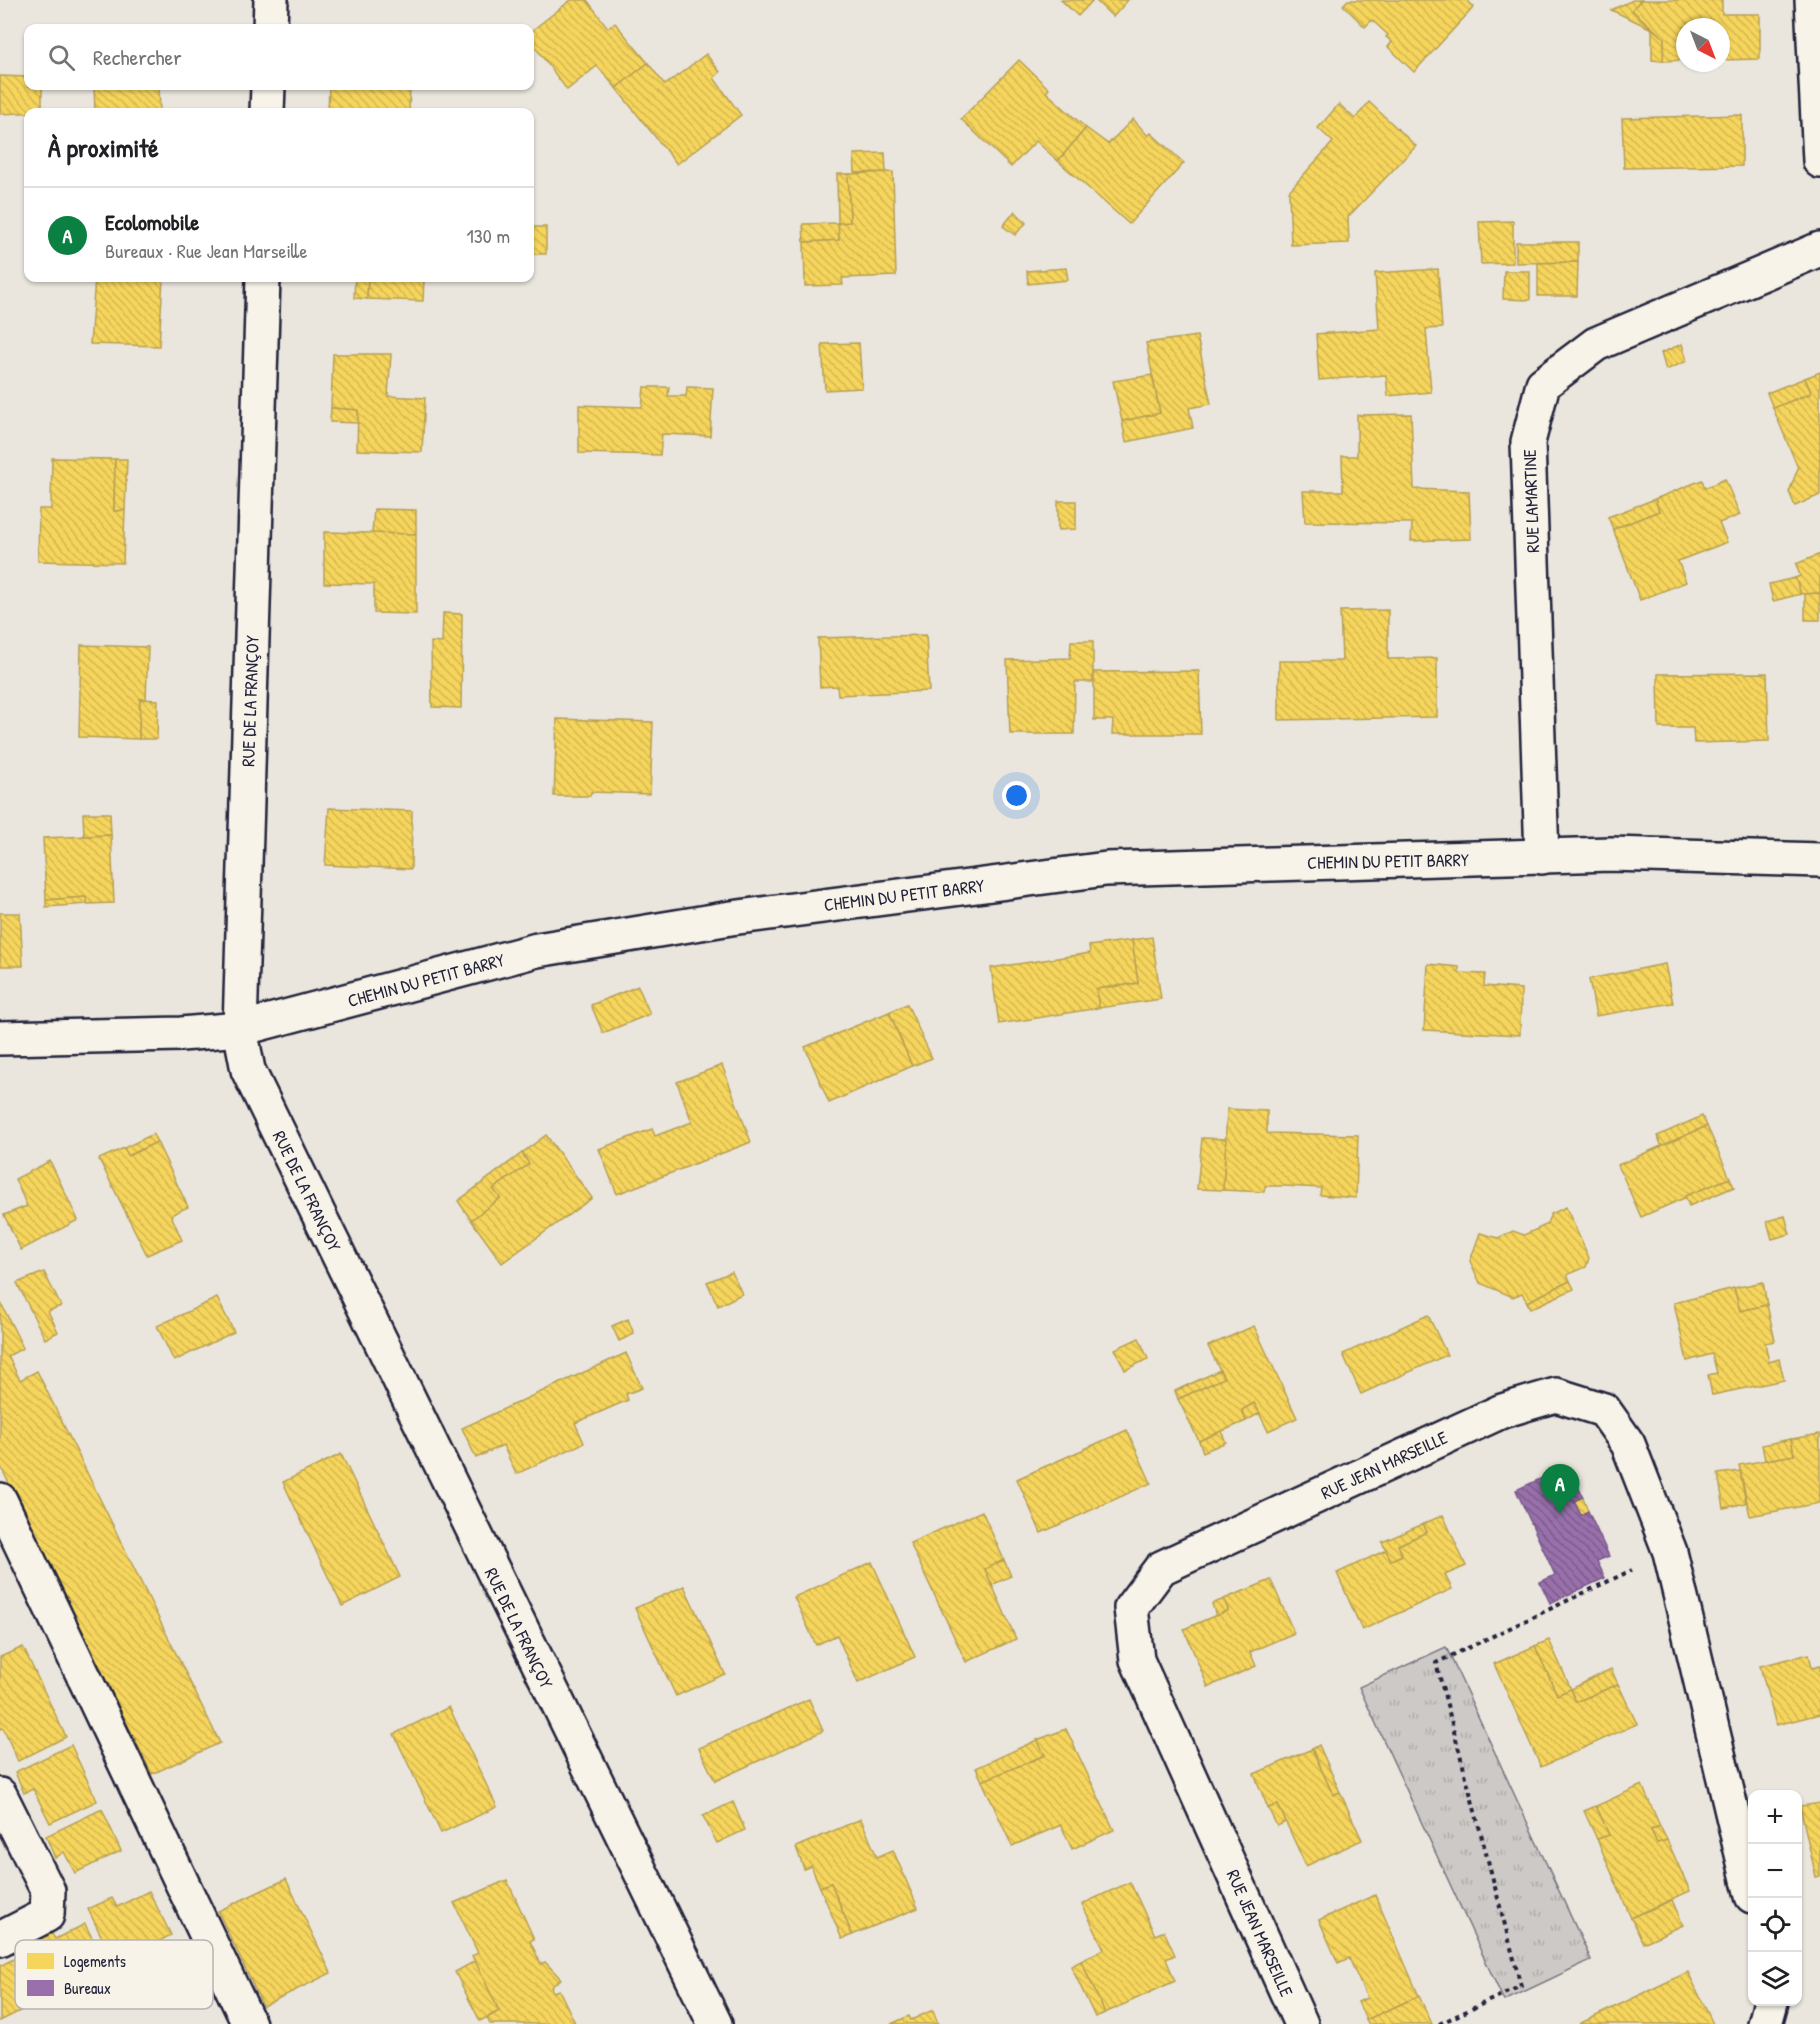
<!DOCTYPE html>
<html lang="fr">
<head>
<meta charset="utf-8">
<style>
  :root { --surface:#fff; --page:#f2f2f2; --text:#202124; --muted:#757577; --line:#e0e0e0; --accent:#0b8043 }
  body { margin:0; font-family:"Patrick Hand",sans-serif; background:var(--page); color:var(--text) }
  .controls { position:absolute; right:18px; bottom:18px; display:grid; overflow:hidden; border-radius:12px; box-shadow:0 2px 4px #0004 }
  .controls button { width:54px; height:54px; display:grid; place-items:center; padding:0; border:0; border-bottom:2px solid var(--line); background:var(--surface); color:var(--text); font:30px sans-serif }
  .compass { position:absolute; left:1676px; top:18px; width:54px; height:54px; border-radius:50%; background:var(--surface); box-shadow:0 2px 4px #0004; rotate:138deg }
  .you { position:absolute; left:1017px; top:796px; width:21px; height:21px; margin:-15px; border:4px solid #fff; border-radius:50%; background:#1a73e8; box-shadow:0 0 0 9px #1a73e833 }
  .badge { display:grid; place-items:center; width:39px; height:39px; border-radius:50%; background:var(--accent); color:#fff; font-size:20px; font-weight:700 }
  .pin { position:absolute; translate:-50% -50px; filter:drop-shadow(0 2px 3px #0008) }
  .pin::after { content:''; position:absolute; top:32px; width:21px; height:18px; background:inherit; clip-path:polygon(0 0,100% 0,50% 100%) }
  .list { margin:0; padding:0; list-style:none }
  h2 { display:flex; justify-content:space-between; align-items:center; height:78px; margin:0; padding:0 24px; font-size:26px }
  h2 small { font-size:20px; font-weight:400; color:var(--muted) }
  .list li { display:grid; grid-template-columns:39px 1fr auto; gap:18px; align-items:center; box-sizing:border-box; height:96px; padding:0 24px; border-top:2px solid var(--line) }
  .list b { display:block; font-size:22px; white-space:nowrap }
  .list p { margin:0; font-size:20px; white-space:nowrap; color:var(--muted) }
  .list em { font-size:20px; font-style:normal; color:var(--muted) }
  .icon { flex:none; width:33px; height:33px; fill:none; stroke:currentColor; stroke-width:2; stroke-linecap:round; stroke-linejoin:round }
  .map { position:relative; flex:none; width:1820px; height:2024px; overflow:hidden }
  .search { position:absolute; background:var(--surface); box-shadow:0 2px 4px #0004; left:24px; top:24px; width:510px; height:66px; display:flex; align-items:center; gap:15px; box-sizing:border-box; padding:0 21px; border-radius:12px; color:var(--muted); font-size:22px }
  .panel { position:absolute; background:var(--surface); box-shadow:0 2px 4px #0004; left:24px; top:108px; width:510px; height:174px; border-radius:12px }
  .map>svg:first-child { display:block }
  .grass { fill:url(#grass-tufts); stroke:#787680; stroke-width:1.5 }
  .homes { fill:url(#homes-back-hatch); stroke:#b69f52; stroke-width:1.5 }
  .offices { fill:url(#offices-back-hatch); stroke:#755989; stroke-width:1.5 }
  .lines { fill:none; stroke-linecap:round; stroke-linejoin:round }
  .minor-casing { stroke:#22223b; stroke-width:38 }
  .path { stroke:#22223b; stroke-width:4; stroke-dasharray:4.5 4.5; stroke-linecap:butt }
  .minor { stroke:#f7f3e8; stroke-width:33 }
  .labels { text-anchor:middle; dominant-baseline:central; stroke-width:6; stroke-linejoin:round; paint-order:stroke }
  .street-label { font-size:18px; fill:#22223b; stroke:#f7f3e8 }
  .key { fill:#f7f3e8; stroke:#b7b4b4; stroke-width:1.5 }
  .key-label { font-size:16px; fill:#22223b }
</style>
</head>
<body>
<div class="map">
<svg width="1820" height="2024" viewBox="0 0 1820 2024">
  <defs>
    <pattern id="grass-tufts" width="24" height="20" patternUnits="userSpaceOnUse" patternTransform="scale(1.5)"><rect width="24" height="20" fill="#cdc9c6"/><path d="M3 7l-1-3M5 7V3M7 7l1-3M15 17l-1-3M17 17v-4M19 17l1-3" fill="none" stroke="#b0acab"/></pattern>
    <pattern id="homes-back-hatch" width="6" height="6" patternUnits="userSpaceOnUse" patternTransform="scale(1.5)"><rect width="6" height="6" fill="#f6d55c"/><path d="M-1 5l2 2M0 0l6 6M5-1l2 2" fill="none" stroke="#d3b751"/></pattern>
    <pattern id="offices-back-hatch" width="6" height="6" patternUnits="userSpaceOnUse" patternTransform="scale(1.5)"><rect width="6" height="6" fill="#9970ab"/><path d="M-1 5l2 2M0 0l6 6M5-1l2 2" fill="none" stroke="#7c5c8c"/></pattern>
  </defs>
  <rect width="100%" height="100%" fill="#eae6de"/>
  <filter id="ink" filterUnits="userSpaceOnUse"><feTurbulence type="fractalNoise" baseFrequency=".0167" numOctaves="2"/><feDisplacementMap in="SourceGraphic" scale="12" xChannelSelector="R" yChannelSelector="G"/><feConvolveMatrix kernelMatrix="1 2 1 2 8 2 1 2 1" color-interpolation-filters="sRGB"/></filter>
  <g filter="url(#ink)">
    <!-- grass -->
    <polygon class="grass" points="1446,1647 1591,1960 1504,2001 1359,1687"/>
    <!-- homes -->
    <g class="homes">
      <polygon points="571,0 587,0 608,28 615,23 648,63 616,88 597,66 567,90 530,40 530,32"/>
      <polygon points="1061,0 1093,0 1078,16"/>
      <polygon points="1095,0 1128,0 1113,17"/>
      <polygon points="1348,0 1467,0 1474,7 1414,72 1388,47 1392,42 1386,37 1388,35 1372,20 1365,27 1343,5"/>
      <polygon points="1633,0 1641,0 1632,10 1652,29 1611,10"/>
      <polygon points="1641,0 1722,0 1722,14 1760,14 1760,59 1721,60 1721,27 1685,27 1685,60 1663,61 1664,38 1632,10"/>
      <polygon points="1652,29 1664,38 1663,61 1652,60"/>
      <polygon points="706,54 720,72 714,78 741,115 677,164 616,88 648,63 665,85"/>
      <polygon points="1019,60 1049,89 1046,92 1086,128 1058,161 1036,141 1011,167 961,119"/>
      <polygon points="0,76 28,77 28,86 42,86 42,112 0,114"/>
      <polygon points="94,86 159,86 160,112 95,112"/>
      <polygon points="329,86 410,86 409,112 328,112"/>
      <polygon points="1369,102 1416,146 1348,217 1349,243 1291,245 1289,191 1333,142 1318,128 1339,104 1355,119"/>
      <polygon points="1742,115 1742,166 1624,168 1622,118"/>
      <polygon points="1133,119 1148,136 1151,133 1184,163 1129,224 1058,161 1086,128 1108,144"/>
      <polygon points="885,153 886,172 855,173 854,154"/>
      <polygon points="893,172 896,276 842,278 843,285 805,286 804,242 839,240 838,223 850,222 848,174"/>
      <polygon points="837,174 848,174 850,222 838,223"/>
      <polygon points="1015,211 1026,223 1015,235 1003,226"/>
      <polygon points="1513,221 1513,263 1481,264 1479,222"/>
      <polygon points="838,223 839,240 804,242 803,224"/>
      <rect x="530" y="227" width="16" height="27"/>
      <polygon points="1516,242 1578,242 1578,262 1516,263"/>
      <polygon points="1578,262 1577,296 1538,296 1538,263"/>
      <polygon points="1066,268 1068,280 1028,284 1027,271"/>
      <polygon points="1438,269 1442,328 1426,329 1431,392 1388,396 1386,375 1319,380 1316,334 1379,329 1375,273"/>
      <polygon points="1504,271 1530,271 1530,300 1503,299"/>
      <polygon points="95,278 163,278 159,346 90,344"/>
      <polygon points="355,278 368,278 367,299 354,298"/>
      <polygon points="368,278 424,278 423,301 367,299"/>
      <polygon points="1197,336 1211,404 1189,408 1193,428 1126,442 1122,421 1160,413 1146,343"/>
      <polygon points="859,343 862,388 825,390 822,344"/>
      <polygon points="1682,344 1687,361 1666,370 1661,353"/>
      <polygon points="333,354 391,354 388,396 425,398 422,452 357,450 358,410 331,408"/>
      <polygon points="1820,372 1820,495 1795,506 1789,492 1798,468 1773,408 1811,393 1805,378"/>
      <polygon points="1152,375 1160,413 1122,421 1113,381"/>
      <polygon points="1805,378 1811,393 1773,408 1767,393"/>
      <polygon points="644,387 669,387 668,396 686,396 687,387 713,388 710,436 662,434 660,455 579,453 579,405 642,407"/>
      <polygon points="331,408 358,410 358,423 330,422"/>
      <polygon points="1411,414 1414,489 1469,491 1471,539 1411,541 1412,523 1305,522 1303,491 1343,491 1342,456 1357,456 1357,415"/>
      <polygon points="52,458 115,459 114,511 125,510 123,563 38,561 39,509 51,509"/>
      <polygon points="115,459 127,459 125,510 114,511"/>
      <polygon points="1725,479 1740,515 1719,523 1727,542 1678,561 1686,582 1640,600 1613,529 1659,511 1655,499 1702,480 1705,488"/>
      <polygon points="1655,499 1659,511 1613,529 1608,517"/>
      <polygon points="1058,501 1076,501 1076,529 1058,530"/>
      <polygon points="374,509 416,510 416,534 372,534"/>
      <polygon points="324,532 416,534 416,614 374,613 374,584 324,583"/>
      <polygon points="1820,554 1820,593 1801,594 1795,578 1800,576 1796,564"/>
      <polygon points="1795,578 1801,594 1773,601 1769,584"/>
      <polygon points="1820,593 1820,620 1805,620 1805,594"/>
      <polygon points="1388,610 1388,659 1437,658 1437,717 1279,720 1279,661 1342,661 1340,611"/>
      <polygon points="443,613 462,614 461,708 432,707 431,642 442,643"/>
      <polygon points="926,635 929,691 838,695 837,686 820,687 818,638"/>
      <polygon points="1071,641 1093,641 1093,682 1075,682 1074,734 1010,734 1007,660 1070,658"/>
      <polygon points="81,645 148,647 146,699 140,699 139,739 79,737"/>
      <polygon points="1199,671 1201,734 1112,734 1113,720 1094,720 1094,672"/>
      <polygon points="1767,673 1769,741 1694,743 1693,728 1659,728 1658,674"/>
      <polygon points="140,699 158,700 157,739 139,739"/>
      <polygon points="557,719 653,722 650,794 591,792 590,796 554,796"/>
      <polygon points="329,808 412,811 411,869 325,865"/>
      <polygon points="83,813 110,813 111,835 84,836"/>
      <polygon points="111,835 114,903 87,904 86,897 46,900 43,838"/>
      <polygon points="86,897 87,904 46,907 46,900"/>
      <polygon points="0,913 20,913 23,966 0,966"/>
      <polygon points="1152,937 1161,999 1099,1008 1096,989 1138,983 1132,940"/>
      <polygon points="1132,940 1138,983 1096,989 1099,1008 999,1024 991,968 1090,953 1089,946"/>
      <polygon points="1428,964 1459,967 1459,973 1485,974 1484,986 1521,989 1520,1035 1424,1030"/>
      <polygon points="1665,964 1673,1003 1596,1016 1589,979"/>
      <polygon points="638,986 650,1014 603,1033 591,1005"/>
      <polygon points="907,1004 932,1058 912,1066 889,1012"/>
      <polygon points="889,1012 912,1066 829,1103 805,1047"/>
      <polygon points="722,1065 751,1142 617,1194 599,1149 652,1129 655,1136 692,1122 677,1082"/>
      <polygon points="1227,1109 1267,1111 1267,1133 1358,1135 1356,1198 1320,1195 1321,1188 1284,1186 1265,1186 1264,1192 1223,1190"/>
      <polygon points="1702,1116 1707,1126 1662,1146 1657,1136"/>
      <polygon points="1707,1126 1730,1178 1641,1217 1618,1165"/>
      <polygon points="153,1134 157,1142 128,1156 124,1148"/>
      <polygon points="546,1135 592,1198 502,1263 471,1220 500,1198 493,1189 529,1164 522,1153"/>
      <polygon points="1202,1138 1226,1139 1223,1190 1197,1189"/>
      <polygon points="157,1142 188,1207 171,1215 182,1240 147,1255 99,1159 124,1148 128,1156"/>
      <polygon points="522,1153 529,1164 493,1189 500,1198 471,1220 458,1201"/>
      <polygon points="50,1161 78,1220 21,1250 4,1215 27,1206 15,1179"/>
      <polygon points="1730,1178 1734,1187 1689,1206 1685,1196"/>
      <polygon points="1566,1207 1589,1258 1586,1267 1567,1275 1570,1281 1527,1302 1522,1293 1513,1297 1480,1283 1470,1261 1480,1233 1498,1238 1513,1231 1524,1235 1546,1225 1551,1214"/>
      <polygon points="1785,1216 1790,1234 1772,1239 1767,1221"/>
      <polygon points="44,1272 61,1306 48,1311 58,1332 45,1339 17,1283"/>
      <polygon points="732,1272 742,1294 718,1306 707,1282"/>
      <polygon points="1570,1281 1574,1289 1530,1309 1527,1302"/>
      <polygon points="1763,1282 1767,1305 1740,1311 1734,1288"/>
      <polygon points="1734,1288 1740,1311 1767,1305 1775,1341 1765,1343 1769,1362 1779,1359 1784,1380 1712,1395 1708,1375 1717,1373 1712,1354 1687,1361 1674,1303"/>
      <polygon points="217,1298 234,1332 174,1361 157,1326"/>
      <polygon points="0,1301 23,1348 8,1356 20,1380 37,1371 220,1743 152,1774 0,1465"/>
      <polygon points="1428,1315 1447,1355 1361,1394 1343,1354"/>
      <polygon points="628,1319 634,1334 619,1341 612,1326"/>
      <polygon points="1254,1326 1297,1418 1268,1431 1254,1403 1242,1410 1246,1421 1199,1441 1178,1399 1224,1378 1208,1346"/>
      <polygon points="1139,1338 1148,1359 1125,1370 1115,1349"/>
      <polygon points="626,1353 642,1388 626,1394 628,1400 575,1423 584,1443 516,1474 503,1445 476,1458 462,1428"/>
      <polygon points="1220,1370 1224,1378 1178,1399 1175,1391"/>
      <polygon points="1254,1403 1260,1413 1246,1421 1242,1410"/>
      <polygon points="1127,1430 1151,1483 1041,1533 1017,1479"/>
      <polygon points="1221,1431 1226,1442 1203,1452 1199,1441"/>
      <polygon points="1820,1434 1820,1503 1750,1516 1739,1465 1794,1455 1791,1439"/>
      <polygon points="1791,1439 1794,1455 1765,1460 1762,1445"/>
      <polygon points="341,1454 400,1577 342,1606 283,1482"/>
      <polygon points="1740,1471 1746,1503 1724,1508 1718,1474"/>
      <polygon points="1583,1497 1588,1511 1581,1515 1574,1501"/>
      <polygon points="982,1511 1004,1560 985,1569 1016,1639 966,1662 910,1543"/>
      <polygon points="1443,1515 1466,1566 1445,1575 1452,1589 1362,1630 1337,1573 1386,1550 1391,1560 1402,1555 1398,1545 1427,1532 1423,1524"/>
      <polygon points="1423,1524 1427,1532 1398,1545 1402,1555 1391,1560 1382,1542"/>
      <polygon points="1004,1560 1011,1576 992,1585 985,1569"/>
      <polygon points="872,1562 915,1657 858,1683 837,1635 816,1645 794,1597"/>
      <polygon points="1271,1580 1294,1633 1250,1652 1256,1666 1208,1687 1184,1629 1228,1610 1224,1599"/>
      <polygon points="684,1586 725,1674 676,1696 635,1608"/>
      <polygon points="1224,1599 1228,1610 1216,1616 1212,1604"/>
      <polygon points="1549,1640 1571,1689 1557,1695 1535,1646"/>
      <polygon points="1535,1646 1557,1695 1571,1689 1576,1702 1618,1684 1637,1724 1541,1767 1494,1664"/>
      <polygon points="23,1647 66,1737 18,1761 3,1728 0,1729 0,1657"/>
      <polygon points="1809,1654 1812,1668 1820,1666 1820,1714 1776,1725 1760,1666"/>
      <polygon points="1611,1669 1618,1684 1576,1702 1571,1689"/>
      <polygon points="809,1699 823,1731 715,1781 699,1748"/>
      <polygon points="449,1707 497,1807 441,1833 394,1734"/>
      <polygon points="1066,1729 1114,1830 1072,1849 1061,1825 1012,1846 982,1781 1045,1755 1037,1740"/>
      <polygon points="1037,1740 1045,1755 982,1781 976,1768"/>
      <polygon points="71,1745 97,1801 50,1823 33,1789 24,1793 15,1772"/>
      <polygon points="1319,1745 1340,1792 1333,1795 1312,1749"/>
      <polygon points="1312,1749 1333,1795 1340,1792 1362,1840 1306,1866 1278,1805 1268,1808 1254,1774"/>
      <polygon points="1642,1785 1660,1826 1651,1830 1657,1843 1667,1840 1690,1891 1631,1918 1597,1839 1609,1835 1596,1806"/>
      <polygon points="733,1802 745,1830 717,1843 703,1816"/>
      <polygon points="1820,1803 1820,1876 1816,1877 1800,1806"/>
      <polygon points="1278,1805 1286,1822 1277,1826 1268,1808"/>
      <polygon points="1596,1806 1609,1835 1597,1839 1584,1811"/>
      <polygon points="102,1809 121,1851 75,1873 64,1852 55,1858 46,1836"/>
      <polygon points="861,1819 877,1857 893,1850 918,1908 852,1935 831,1883 820,1887 811,1866 804,1869 796,1847"/>
      <polygon points="1660,1826 1667,1840 1657,1843 1651,1830"/>
      <polygon points="286,1879 331,1973 263,2006 218,1911"/>
      <polygon points="507,1880 534,1939 530,1941 541,1964 545,1962 561,1979 551,1987 553,1992 559,1990 575,2023 573,2024 490,2024 487,2018 499,2011 472,1956 478,1953 454,1903"/>
      <polygon points="1130,1882 1155,1935 1164,1931 1175,1955 1166,1959 1175,1981 1105,2013 1081,1961 1104,1949 1082,1904"/>
      <polygon points="831,1883 852,1935 842,1939 820,1887"/>
      <polygon points="149,1891 171,1935 115,1964 88,1909 112,1898 117,1907"/>
      <polygon points="1375,1895 1419,1996 1366,2020 1358,2002 1367,1998 1349,1958 1338,1963 1319,1920"/>
      <polygon points="1672,1900 1683,1925 1643,1943 1631,1918"/>
      <polygon points="85,1924 107,1967 60,1991 33,1937 49,1929 55,1939"/>
      <polygon points="29,1951 52,1995 0,2021 0,1966"/>
      <polygon points="475,1961 499,2011 480,2021 455,1972"/>
      <polygon points="1081,1961 1105,2013 1095,2017 1071,1966"/>
      <polygon points="1688,1972 1713,2024 1579,2024"/>
      <polygon points="1419,1996 1432,2024 1368,2024 1366,2020"/>
      <polygon points="933,2010 938,2024 891,2024 909,2016 911,2020"/>
    </g>
    <!-- offices -->
    <polygon class="offices" points="1568,1466 1583,1497 1574,1501 1581,1515 1588,1511 1609,1556 1597,1561 1605,1578 1550,1603 1540,1582 1555,1575 1516,1490"/>
    <g class="lines">
      <defs>
        <g id="minor">
          <polyline points="1812,0 1820,161"/>
          <polyline points="270,28 271,0"/>
          <polyline points="267,112 268,86"/>
          <polyline points="263,278 240,1029 248,1070 715,2024"/>
          <polyline points="1542,857 1528,442 1543,384 1596,344 1820,249"/>
          <polyline points="0,1038 181,1034 240,1029 537,950 731,918 1106,869 1611,854 1820,860"/>
          <polyline points="0,1500 249,2024"/>
          <polyline points="0,1795 48,1891 47,1915 0,1939"/>
          <polyline points="1301,2024 1137,1660 1131,1608 1161,1568 1502,1411 1556,1395 1604,1410 1628,1444 1670,1552 1752,1896"/>
          <polyline points="1765,2024 1771,2002"/>
        </g>
      </defs>
      <!-- minor casing -->
      <use href="#minor" class="minor-casing"/>
      <!-- path -->
      <polyline class="path" points="1439,2024 1521,1986 1436,1663 1632,1570"/>
      <!-- minor -->
      <use href="#minor" class="minor"/>
    </g>
  </g>
  <g class="labels">
    <!-- street labels -->
    <g class="street-label">
      <text transform="translate(1531 501) rotate(-92)">RUE LAMARTINE</text>
      <text transform="translate(250 701) rotate(-88)">RUE DE LA FRANÇOY</text>
      <text transform="translate(1388 861) rotate(-1)">CHEMIN DU PETIT BARRY</text>
      <text transform="translate(904 895) rotate(-7)">CHEMIN DU PETIT BARRY</text>
      <text transform="translate(426 980) rotate(-15)">CHEMIN DU PETIT BARRY</text>
      <text transform="translate(307 1191) rotate(64)">RUE DE LA FRANÇOY</text>
      <text transform="translate(1384 1465) rotate(-25)">RUE JEAN MARSEILLE</text>
      <text transform="translate(519 1628) rotate(64)">RUE DE LA FRANÇOY</text>
      <text transform="translate(1260 1933) rotate(66)">RUE JEAN MARSEILLE</text>
    </g>
  </g>
  <!-- legend -->
  <rect x="15" y="1940" width="198" height="69" rx="9" class="key"/>
  <rect x="27" y="1953" width="27" height="16" fill="#f6d55c"/>
  <rect x="27" y="1980" width="27" height="16" fill="#9970ab"/>
  <g class="key-label">
    <text x="64" y="1967">Logements</text>
    <text x="64" y="1994">Bureaux</text>
  </g>
</svg>
<div class="controls">
<button>+</button>
<button>−</button>
<button><svg class="icon" aria-label="locate" viewBox="0 0 24 24"><circle cx="12" cy="12" r="6"/><path d="M12 2v4M12 18v4M2 12h4M18 12h4"/></svg></button>
<button><svg class="icon" aria-label="layers" viewBox="0 0 24 24"><path d="M12 4l9 5-9 5-9-5zM3 14l9 5 9-5"/></svg></button>
</div>
<svg class="compass" viewBox="-18 -18 36 36"><path d="M0-13l5 13h-10z" fill="#e53935"/><path d="M0 13l5-13h-10z" fill="#757577"/></svg>
<div class="you"></div>
<div class="pin badge" style="left:1560px;top:1514px">A</div>
<div class="search"><svg class="icon" aria-label="search" viewBox="0 0 24 24"><circle cx="10" cy="10" r="6"/><path d="M15 15l6 6"/></svg>Rechercher</div>
<section class="panel">
<h2>À proximité<small></small></h2>
<ul class="list">
<li><span class="badge">A</span><div><b>Ecolomobile</b><p>Bureaux · Rue Jean Marseille</p></div><em>130 m</em></li>
</ul>
</section>
</div>
</body>
</html>
